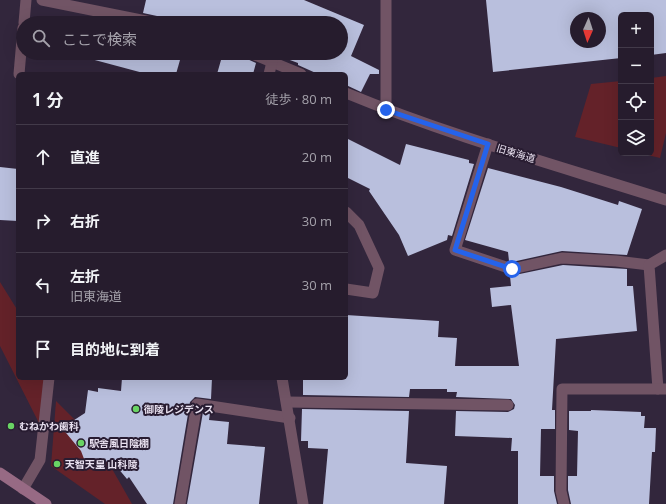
<!DOCTYPE html>
<html lang="ja">
<head>
<meta charset="utf-8">
<style>
  :root { --surface:#261c2d; --page:#2e2535; --text:#f1f3f6; --muted:#a4a1aa; --line:#423a49 }
  body { margin:0; font-family:"Open Sans","Noto Sans JP",sans-serif; background:var(--page); color:var(--text) }
  .controls { position:absolute; right:12px; top:12px; display:grid; overflow:hidden; border-radius:6px; box-shadow:0 4px 16px #0002 }
  .controls button { width:36px; height:36px; display:grid; place-items:center; padding:0; border:0; border-bottom:1px solid var(--line); background:var(--surface); color:var(--text); font:20px sans-serif }
  .compass { position:absolute; left:570px; top:12px; width:36px; height:36px; border-radius:50%; background:var(--surface); box-shadow:0 4px 16px #0002; rotate:183deg }
  .stop { position:absolute; width:12px; height:12px; margin:-9px; border:3px solid #2563eb; border-radius:50%; background:#fff }
  .stop.end { background:#2563eb; border-color:#fff; box-shadow:0 1px 4px #0008 }
  .list { margin:0; padding:0; list-style:none }
  h2 { display:flex; justify-content:space-between; align-items:center; height:52px; margin:0; padding:0 16px; font-size:17px }
  h2 small { font-size:13px; font-weight:400; color:var(--muted) }
  .list li { display:grid; grid-template-columns:26px 1fr auto; gap:12px; align-items:center; box-sizing:border-box; height:64px; padding:0 16px; border-top:1px solid var(--line) }
  .list b { display:block; font-size:15px; white-space:nowrap }
  .list p { margin:0; font-size:13px; white-space:nowrap; color:var(--muted) }
  .list em { font-size:13px; font-style:normal; color:var(--muted) }
  .icon { flex:none; width:22px; height:22px; fill:none; stroke:currentColor; stroke-width:2; stroke-linecap:round; stroke-linejoin:round }
  .map { position:relative; flex:none; width:666px; height:504px; overflow:hidden }
  .search { position:absolute; background:var(--surface); box-shadow:0 4px 16px #0002; left:16px; top:16px; width:332px; height:44px; display:flex; align-items:center; gap:10px; box-sizing:border-box; padding:0 14px; border-radius:22px; color:var(--muted); font-size:15px }
  .panel { position:absolute; background:var(--surface); box-shadow:0 4px 16px #0002; left:16px; top:72px; width:332px; height:308px; border-radius:6px }
  .map>svg:first-child { display:block }
  .green { fill:#642229 }
  .building { fill:#b9bfdd; fill-rule:evenodd }
  .lines { fill:none; stroke-linecap:round; stroke-linejoin:round }
  .service { stroke:#715465; stroke-width:11 }
  .minor { stroke:#715465; stroke-width:11 }
  .secondary { stroke:#976a84; stroke-width:11 }
  .route { stroke:#2563eb; stroke-width:5 }
  .poi-dot { fill:#69d464; stroke:#281c31; stroke-width:1.5 }
  .labels { text-anchor:middle; dominant-baseline:central; stroke-width:4; stroke-linejoin:round; paint-order:stroke }
  .street-label { font-size:10px; fill:#e8e0ef; stroke:#281c31 }
  .poi-label { font-size:10px; font-weight:bold; fill:#e8e0ef; stroke:#281c31; text-anchor:start }
</style>
</head>
<body>
<div class="map">
<svg width="666" height="504" viewBox="0 0 666 504">
  <rect width="100%" height="100%" fill="#32263c"/>
  <!-- green -->
  <g class="green">
    <polygon points="666,76 666,133 660,158 639,153 651,153 651,78"/>
    <polygon points="621,81 621,148 575,137 591,84"/>
    <polygon points="0,282 18,311 18,378 45,378 40,425 0,346"/>
    <polygon points="56,401 82,427 103,453 132,504 105,504 51,466"/>
  </g>
  <!-- building -->
  <g class="building">
    <polygon points="146,0 304,0 364,25 351,56 379,70 379,74 370,74 361,92 346,85 346,74 318,74 298,65 298,63 271,53 341,53 341,23 174,23 163,21 157,16 143,13"/>
    <path d="M486 0H666V53L651 55V15H621V58L493 72ZM576 18H600V42H576Z"/>
    <polygon points="92,53 182,53 176,74 147,74 91,59"/>
    <polygon points="223,53 243,53 245,58 256,63 253,74 217,74"/>
    <polygon points="346,138 400,165 406,144 469,160 469,163 474,164 452,236 448,235 447,240 408,256 399,235 369,191 370,189 346,177"/>
    <polygon points="0,167 18,169 18,221 0,220"/>
    <polygon points="488,168 561,187 618,205 619,201 642,209 627,255 562,251 512,262 509,261 508,252 465,240"/>
    <polygon points="563,265 627,269 627,286 633,286 637,331 556,339 552,410 555,410 555,429 541,429 540,476 554,476 554,491 557,504 518,504 518,451 511,451 512,438 455,436 456,411 508,412 514,409 515,405 511,399 456,397 457,392 447,392 447,389 410,389 409,397 303,395 303,378 346,378 346,315 439,321 438,337 457,338 455,366 519,366 511,305 492,307 490,288 511,286 510,276"/>
    <polygon points="122,378 212,378 211,399 195,397 190,402 173,504 147,504 129,477 127,479 112,461 86,464 81,451 62,428 85,413 88,390 98,392 98,388 121,391"/>
    <polygon points="302,409 409,411 406,463 447,466 444,504 323,504 328,449 308,448 308,441 301,441"/>
    <polygon points="591,410 641,412 641,416 645,416 644,428 656,428 655,452 652,452 649,504 571,504 568,490 568,476 577,476 578,431 569,430 569,411 591,411"/>
    <polygon points="203,412 210,413 209,420 229,422 227,444 265,447 259,504 187,504"/>
  </g>
  <g class="lines">
    <!-- service -->
    <g class="service">
      <polyline points="287,402 508,405"/>
      <polyline points="180,504 197,404 290,418"/>
    </g>
    <!-- minor -->
    <g class="minor">
      <polyline points="42,0 156,23"/>
      <polyline points="24,23 26,0"/>
      <polyline points="250,53 301,74"/>
      <polyline points="19,74 23,28"/>
      <polyline points="269,74 272,62"/>
      <path d="M346 93C450 136 559 166 666 200"/>
      <polyline points="386,110 386,0"/>
      <polyline points="488,144 455,250 512,269 562,258 616,261 649,265"/>
      <polyline points="346,212 359,225 379,268 373,293 346,289"/>
      <polyline points="282,378 303,504"/>
      <polyline points="658,389 649,265 666,255"/>
      <polyline points="23,489 40,460 49,378"/>
      <polyline points="564,504 561,491 562,389 666,389"/>
    </g>
    <!-- secondary -->
    <polyline class="secondary" points="0,473 46,504"/>
  </g>
  <g class="lines">
    <!-- route -->
    <polyline class="route" points="386,110 488,144 455,250 512,269"/>
  </g>
  <!-- markers -->
  <g class="poi-dot">
    <circle cx="136" cy="409" r="4"/>
    <circle cx="11" cy="426" r="4"/>
    <circle cx="81" cy="443" r="4"/>
    <circle cx="57" cy="464" r="4"/>
  </g>
  <g class="labels">
    <!-- street labels -->
    <g class="street-label">
      <text transform="translate(516 153) rotate(17)">旧東海道</text>
    </g>
    <!-- poi labels -->
    <g class="poi-label">
      <text x="144" y="409">御陵レジデンス</text>
      <text x="19" y="426">むねかわ歯科</text>
      <text x="89" y="443">駅舎風日陰棚</text>
      <text x="65" y="464">天智天皇 山科陵</text>
    </g>
  </g>
</svg>
<div class="controls">
<button>+</button>
<button>−</button>
<button><svg class="icon" aria-label="locate" viewBox="0 0 24 24"><circle cx="12" cy="12" r="6"/><path d="M12 2v4M12 18v4M2 12h4M18 12h4"/></svg></button>
<button><svg class="icon" aria-label="layers" viewBox="0 0 24 24"><path d="M12 4l9 5-9 5-9-5zM3 14l9 5 9-5"/></svg></button>
</div>
<svg class="compass" viewBox="-18 -18 36 36"><path d="M0-13l5 13h-10z" fill="#e53935"/><path d="M0 13l5-13h-10z" fill="#a4a1aa"/></svg>
<div class="stop" style="left:512px;top:269px"></div>
<div class="stop end" style="left:386px;top:110px"></div>
<div class="search"><svg class="icon" aria-label="search" viewBox="0 0 24 24"><circle cx="10" cy="10" r="6"/><path d="M15 15l6 6"/></svg>ここで検索</div>
<section class="panel">
<h2>1 分<small>徒歩 · 80 m</small></h2>
<ul class="list">
<li><svg class="icon" aria-label="ahead" viewBox="0 0 24 24"><path d="M12 20V5M6 11l6-6 6 6"/></svg><div><b>直進</b></div><em>20 m</em></li>
<li><svg class="icon" aria-label="right" viewBox="0 0 24 24"><path d="M7 20v-9h11M14 6l5 5-5 5"/></svg><div><b>右折</b></div><em>30 m</em></li>
<li><svg class="icon" aria-label="left" viewBox="0 0 24 24"><path d="M17 20v-9H6M10 6l-5 5 5 5"/></svg><div><b>左折</b><p>旧東海道</p></div><em>30 m</em></li>
<li><svg class="icon" aria-label="arrive" viewBox="0 0 24 24"><path d="M6 21V4h12l-3 4 3 4H6"/></svg><div><b>目的地に到着</b></div></li>
</ul>
</section>
</div>
</body>
</html>
